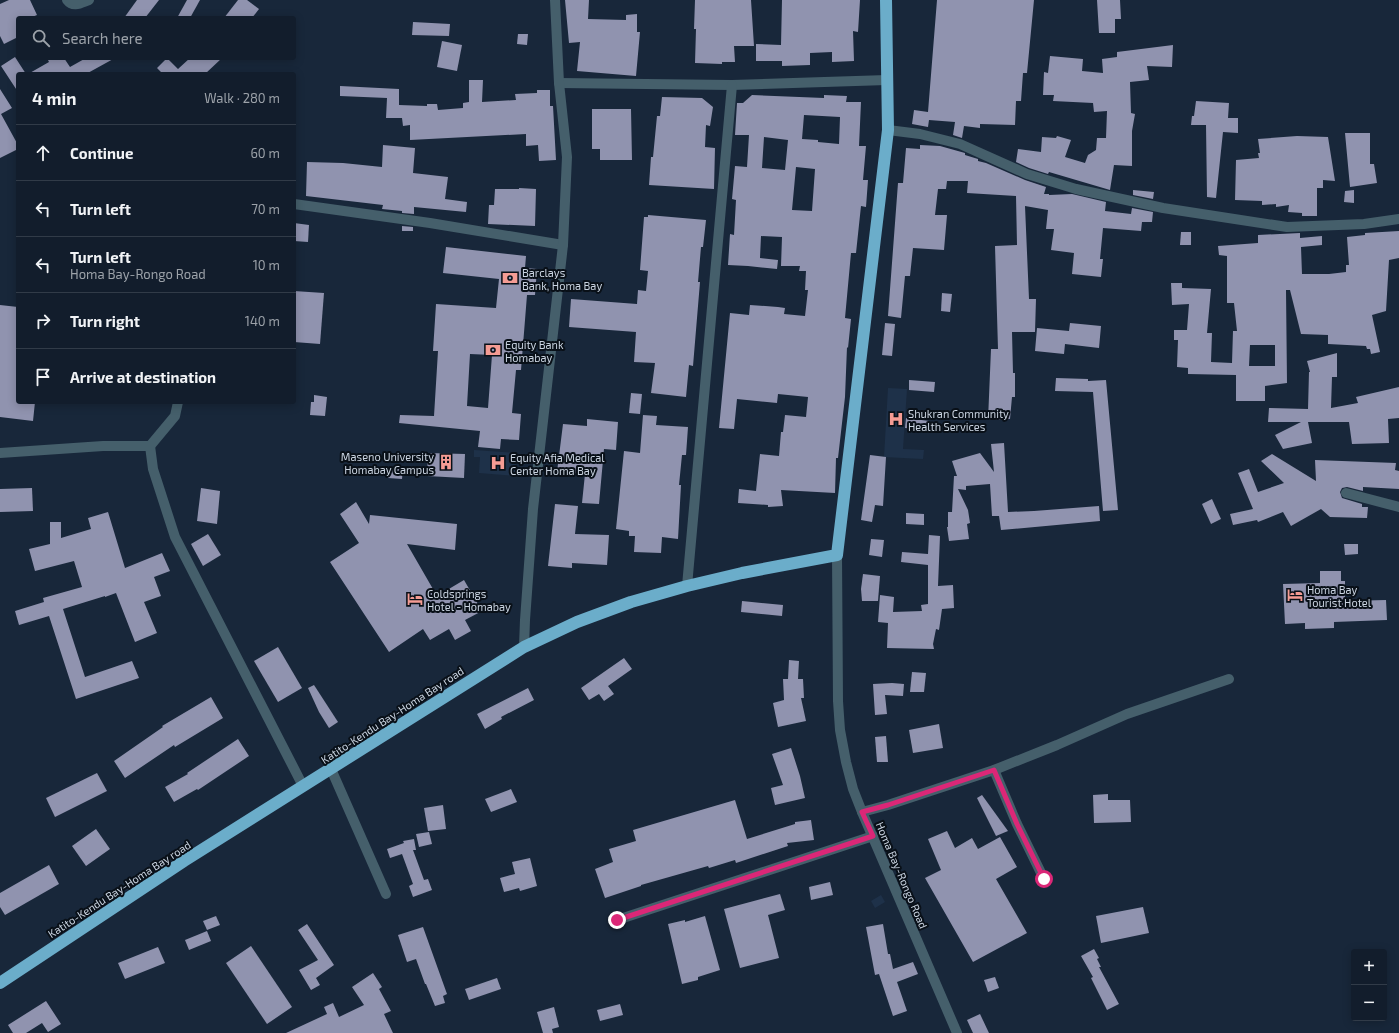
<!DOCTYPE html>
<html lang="en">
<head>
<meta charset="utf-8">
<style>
  :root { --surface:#121d2c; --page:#1f2a38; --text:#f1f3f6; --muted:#9ca2a9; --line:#313b48 }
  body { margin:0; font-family:"Exo 2",sans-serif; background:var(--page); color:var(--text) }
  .controls { position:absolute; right:12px; bottom:12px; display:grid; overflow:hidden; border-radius:4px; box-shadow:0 2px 10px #0003 }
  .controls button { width:36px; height:36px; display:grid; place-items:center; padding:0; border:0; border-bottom:1px solid var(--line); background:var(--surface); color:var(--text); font:20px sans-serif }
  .stop { position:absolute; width:12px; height:12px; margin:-9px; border:3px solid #db2777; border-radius:50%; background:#fff }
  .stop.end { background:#db2777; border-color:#fff; box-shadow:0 1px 4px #0008 }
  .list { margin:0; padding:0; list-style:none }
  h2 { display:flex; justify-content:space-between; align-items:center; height:52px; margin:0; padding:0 16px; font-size:17px }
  h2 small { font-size:13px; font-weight:400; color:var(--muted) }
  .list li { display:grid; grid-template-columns:26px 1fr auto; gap:12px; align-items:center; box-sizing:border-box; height:56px; padding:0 16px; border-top:1px solid var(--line) }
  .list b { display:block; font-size:15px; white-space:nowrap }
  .list p { margin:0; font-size:13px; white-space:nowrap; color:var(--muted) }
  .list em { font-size:13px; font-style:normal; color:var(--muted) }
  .icon { flex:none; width:22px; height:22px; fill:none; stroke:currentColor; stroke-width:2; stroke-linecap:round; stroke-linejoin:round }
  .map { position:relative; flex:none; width:1399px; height:1033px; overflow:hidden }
  .search { position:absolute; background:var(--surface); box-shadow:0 2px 10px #0003; left:16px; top:16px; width:280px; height:44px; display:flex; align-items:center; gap:10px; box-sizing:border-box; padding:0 14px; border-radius:4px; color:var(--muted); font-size:15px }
  .panel { position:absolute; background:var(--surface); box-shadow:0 2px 10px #0003; left:16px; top:72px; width:280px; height:332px; border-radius:4px }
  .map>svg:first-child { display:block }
  .built { fill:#1e3149 }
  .building { fill:#9093af; fill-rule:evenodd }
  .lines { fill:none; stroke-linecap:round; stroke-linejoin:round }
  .minor { stroke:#455f6b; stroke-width:10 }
  .highway { stroke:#6badca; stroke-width:12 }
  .route { stroke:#db2777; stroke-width:5 }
  .labels { text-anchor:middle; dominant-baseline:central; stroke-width:4; stroke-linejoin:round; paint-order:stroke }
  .poi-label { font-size:11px; fill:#cad4e1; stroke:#091018; text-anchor:start }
  .street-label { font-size:11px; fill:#cad4e1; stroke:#091018 }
</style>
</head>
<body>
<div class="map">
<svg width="1399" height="1033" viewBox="0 0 1399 1033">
  <rect width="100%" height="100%" fill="#18273a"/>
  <!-- built -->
  <g class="built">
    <polygon points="888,388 907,389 903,449 924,450 923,459 884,457"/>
    <polygon points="474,450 517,453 515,476 479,473 480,457 474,457"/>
    <polygon points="881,895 885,902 875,908 871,901"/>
  </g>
  <!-- building -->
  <g class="building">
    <polygon points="9,0 30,0 37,15 30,18 18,18 18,37 4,44 0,36 0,4"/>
    <polygon points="137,0 159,0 145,18 124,18"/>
    <polygon points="187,0 200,0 190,18 177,18"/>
    <polygon points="238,0 247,0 259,9 252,18 224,18"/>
    <polygon points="565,0 589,0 588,19 626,20 626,15 637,14 637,32 640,32 636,76 577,71 580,42 569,43"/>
    <polygon points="695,0 751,0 754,46 734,46 735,62 722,62 722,64 695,63 696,29 694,29"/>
    <polygon points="782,0 860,0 858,32 853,31 854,61 832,62 832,52 810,53 810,65 782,66 782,61 756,61 756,44 781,45"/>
    <polygon points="937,0 1034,0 1027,73 1023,73 1021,101 1016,101 1015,125 980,124 980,128 964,126 962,138 953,135 955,122 929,120 928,127 912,124 914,110 928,112"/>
    <polygon points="1097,0 1120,0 1121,19 1115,19 1115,33 1099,33"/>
    <polygon points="413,22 450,24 449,36 412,35"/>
    <polygon points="518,34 528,34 527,45 517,44"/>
    <polygon points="442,41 462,45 457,71 437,67"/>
    <polygon points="1173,45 1172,67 1147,66 1149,80 1130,82 1131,113 1135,114 1132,131 1132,166 1114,165 1110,190 1049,172 1048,174 1029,168 1016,162 1018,149 1041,152 1042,137 1056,138 1057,136 1071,140 1065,157 1085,163 1088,155 1096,150 1097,138 1106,138 1107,111 1094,112 1093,103 1053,101 1054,95 1043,95 1044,72 1048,73 1050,56 1083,59 1082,71 1103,73 1102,59 1117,57 1117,52"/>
    <polygon points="15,57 26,74 18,74 18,92 1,66"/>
    <polygon points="47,58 64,58 70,67 86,58 115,58 86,74 28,74 49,62"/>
    <polygon points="167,58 178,69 190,58 222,58 205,74 163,74 157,68"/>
    <polygon points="469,80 483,80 482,102 516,100 515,94 537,93 537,90 550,90 550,106 553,106 556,160 539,161 538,145 526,146 526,134 410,140 410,125 403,126 402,118 386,118 387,98 340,96 340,86 399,89 399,105 427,106 427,104 437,104 438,110 463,108 463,103 469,102"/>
    <polygon points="0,89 12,108 1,114 18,145 18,149 0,158"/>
    <path d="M752 95 824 98V95L847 96 846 102H861L859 146H866L863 180H868L866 207 861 206 856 253H851L845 318 851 319 848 348 847 347 845 397 838 458H836L835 493 781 490 783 506 768 507V505L738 503 739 489 756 491 760 454 779 456 781 432H783L785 415 806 417 808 397 778 394 777 403 737 399 734 429 719 428 730 313 749 315 750 305 778 307 785 308 784 314 805 316 808 290H805L806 271H799L800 266H781L782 237 761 236 760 258 778 260 777 269 748 266 728 265 730 234 734 235 736 200 732 199 735 166 747 167 749 135H735L737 103H743ZM804 115 840 117 839 144 818 142V140L802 139ZM764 137 788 140 785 170 762 168ZM796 167 815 169 812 211 792 210Z"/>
    <polygon points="662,97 702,98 713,107 710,126 706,125 705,147 715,148 714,189 649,185 651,157 653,157 657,116 660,116"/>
    <polygon points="1196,101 1229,103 1228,118 1238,118 1238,133 1223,132 1216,198 1207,197 1206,125 1191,125 1192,116 1194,116"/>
    <polygon points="592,109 631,109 632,160 600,160 600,149 592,149"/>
    <polygon points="1345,133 1370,133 1370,164 1374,164 1377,183 1350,187"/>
    <polygon points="1297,136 1328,137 1335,181 1323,180 1323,188 1317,188 1317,216 1302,216 1302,213 1288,212 1289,205 1276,207 1276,204 1262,205 1262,201 1235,200 1236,160 1259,158 1258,153 1260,153 1258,139"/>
    <polygon points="383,145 415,148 413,173 448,177 445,199 467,202 466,212 414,207 414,214 402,213 402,211 382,209 383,205 306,196 307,162 343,163 382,167"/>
    <polygon points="920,145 940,146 965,153 965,155 978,159 978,161 986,163 1025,180 1046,187 1044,194 1049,194 1049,195 1072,194 1106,202 1105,211 1131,214 1132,208 1153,212 1152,222 1142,222 1141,231 1103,228 1100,259 1103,259 1101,277 1072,274 1074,253 1051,250 1054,229 1046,229 1048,210 1025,206 1029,299 1036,299 1035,332 1012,332 1013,373 1015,373 1015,397 1012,397 1010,419 988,420 991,349 998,349 995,246 1017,245 1016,196 967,193 968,181 947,181 946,189 938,189 935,215 947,215 944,250 913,248 910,276 905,276 901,318 888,316 898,183 903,183 906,148 920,149"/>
    <polygon points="519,188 536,189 535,226 488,224 489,205 494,205 495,189 519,189"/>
    <polygon points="1133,190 1154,192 1153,199 1133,195"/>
    <polygon points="1354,190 1354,203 1344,202 1345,191"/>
    <polygon points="648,215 706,220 703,247 701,247 698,282 700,282 693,366 689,365 686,397 651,393 655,363 634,362 636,332 569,327 571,299 637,304 638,290 646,291 648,271 640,270 644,217 648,217"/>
    <polygon points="294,223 309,225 308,242 294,241"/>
    <polygon points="402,226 413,227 413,231 402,231"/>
    <path d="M1399 231V258L1389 260 1386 311 1372 315 1380 352 1371 354 1370 349H1367L1366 346 1328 344V335L1301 334 1290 290H1286L1287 383 1265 386V401H1236V375L1188 374V368L1177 367 1178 340H1174V330H1187L1189 304 1172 305 1171 283H1182V288L1211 289 1207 333H1212L1211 362 1232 363 1233 331H1237L1234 303H1227V256L1219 255 1218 246 1258 243V235L1300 233V238L1322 236V245L1301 247 1302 274H1329L1346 272V265H1349L1347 237 1365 235V233ZM1250 345H1275V366H1249Z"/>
    <polygon points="1181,232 1191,232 1191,245 1180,245"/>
    <path d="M446 247 526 256 525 268 537 269 535 295H527L521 370H516L512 413 521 414 519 440 501 439 500 449 478 447 480 431 399 423 400 415 434 416 438 351H433L436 304 496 308 499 279 443 273ZM470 354 492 355 488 408 467 406Z"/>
    <polygon points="294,291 324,293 320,344 294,342"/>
    <polygon points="942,293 952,294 950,312 941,311"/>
    <polygon points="0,305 18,307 18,402 35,402 33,421 0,417"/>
    <polygon points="885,323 895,324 892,356 882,355"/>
    <polygon points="1070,323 1101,326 1099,348 1065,344 1064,354 1035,351 1037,328 1069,331"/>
    <polygon points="1337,353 1337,377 1332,377 1331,408 1358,403 1356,397 1399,387 1399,418 1388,419 1389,443 1352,444 1349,422 1308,422 1312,443 1283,449 1275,435 1301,422 1268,422 1269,408 1308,409 1309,372 1310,372 1307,361"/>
    <polygon points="1056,378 1088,379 1088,381 1106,380 1118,510 1103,511 1093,392 1055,391"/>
    <polygon points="909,380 935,382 934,392 909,390"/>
    <polygon points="631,393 642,394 640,414 629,413"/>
    <polygon points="314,395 327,397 325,416 310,415 311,402 314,402"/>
    <polygon points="643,415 657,416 656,425 688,427 686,455 682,455 679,485 681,485 678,539 662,537 661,553 634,552 635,536 629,536 629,531 616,529 624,451 640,453"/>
    <polygon points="906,418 929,421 928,430 905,428"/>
    <polygon points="587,419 618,422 616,450 604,449 599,504 582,503 585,474 557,472 563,424 587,426"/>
    <polygon points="1004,443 1008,512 1034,511 1099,506 1100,521 1001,530 999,516 992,516 990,484 966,486 966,490 958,489 968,510 970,523 967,524 969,539 949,541 947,527 948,527 948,512 952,512 954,476 957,476 952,461 980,453 994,472 991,444"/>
    <polygon points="428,453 465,454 464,478 427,476"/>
    <polygon points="1272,454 1316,481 1315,460 1396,463 1395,470 1399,471 1399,489 1363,487 1363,491 1347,487 1342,488 1340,492 1342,498 1362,504 1362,507 1368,507 1367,518 1330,517 1321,509 1291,526 1283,512 1258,522 1257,520 1233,525 1230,514 1253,509 1238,473 1249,469 1258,492 1284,483 1261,461"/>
    <polygon points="870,455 886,457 883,506 875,505 872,522 861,520"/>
    <polygon points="389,467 403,468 402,479 388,478"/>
    <polygon points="32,488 33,511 0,512 0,489"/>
    <polygon points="201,488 220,491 217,524 197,521"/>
    <polygon points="1212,499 1221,519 1211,524 1202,504"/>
    <polygon points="356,502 369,524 370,515 457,524 455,550 407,544 437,596 464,580 482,611 465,620 471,631 455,640 449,629 430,640 423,629 389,652 330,562 359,543 340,514"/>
    <polygon points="555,504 578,506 575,534 609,535 607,565 572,563 572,568 548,566"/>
    <polygon points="108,512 125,568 162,553 170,571 154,577 161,596 144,602 157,633 135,642 116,593 105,597 105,596 63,609 85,677 132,661 139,678 76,699 49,616 19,625 15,611 44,602 43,598 82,587 74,561 35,571 29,549 50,544 50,522 61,522 61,538 91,529 88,518"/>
    <polygon points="906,513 924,514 924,525 906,524"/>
    <polygon points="208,534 221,555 203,566 191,544"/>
    <polygon points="929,535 940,536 938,586 953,585 954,608 942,609 939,630 936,629 933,644 934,649 887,648 888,623 878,622 880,595 894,597 893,612 922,611 921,605 928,604 928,565 901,562 902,552 928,554"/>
    <polygon points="871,539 884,540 882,557 869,555"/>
    <polygon points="1344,544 1358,544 1358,554 1345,555"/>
    <polygon points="1320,571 1341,571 1341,581 1345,581 1345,601 1386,600 1387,620 1334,622 1334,628 1305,629 1305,623 1285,624 1283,584 1320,583"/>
    <polygon points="863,574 880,576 878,601 862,601 861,589"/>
    <polygon points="742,601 783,605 782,616 741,612"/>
    <polygon points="278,647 302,688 278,702 254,661"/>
    <polygon points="624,658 632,669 608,686 614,694 604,701 599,694 589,700 581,688"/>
    <polygon points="789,660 799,661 798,679 803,679 804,698 801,698 806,721 778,727 773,703 784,700 783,679 788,679"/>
    <polygon points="912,672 926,673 924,692 910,692"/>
    <polygon points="892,683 904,684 903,696 885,695 887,714 875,715 873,684"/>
    <polygon points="314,685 338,722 329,728 319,712 308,688"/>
    <polygon points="528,688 534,700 501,717 502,719 485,729 477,714"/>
    <polygon points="211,697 223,718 175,747 174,745 125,778 114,761 163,727 162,726"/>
    <polygon points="939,724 943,748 913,753 909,730"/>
    <polygon points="886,736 888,762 877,762 875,737"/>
    <polygon points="238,739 249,756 198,790 197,789 174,802 165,787 188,774 187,773"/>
    <polygon points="791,748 800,776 805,798 775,805 771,788 783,785 772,754"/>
    <polygon points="97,773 107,791 55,817 46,798"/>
    <polygon points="511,789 517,802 491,812 485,799"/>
    <polygon points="1108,794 1108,800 1130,800 1131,822 1094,823 1093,795"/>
    <polygon points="982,795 1008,831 996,836 977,798"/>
    <polygon points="735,800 747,839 795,824 795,822 811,820 814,840 787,843 788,846 736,863 735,860 709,868 708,866 641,885 641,886 605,898 595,869 613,862 609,849 636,841 633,830"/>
    <polygon points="443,805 446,829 428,831 424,808"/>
    <polygon points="96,829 110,849 86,866 72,846"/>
    <polygon points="947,831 955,848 972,838 978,849 1000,837 1017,867 996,879 1027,933 973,962 925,878 941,870 928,839"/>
    <polygon points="429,832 432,844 419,847 416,834"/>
    <polygon points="414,839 416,850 413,850 424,880 428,879 432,890 413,897 409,886 413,884 402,854 390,858 387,849 404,843 403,841"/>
    <polygon points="530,858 537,886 520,891 519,888 504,892 500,878 515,874 512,862"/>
    <polygon points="49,865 59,884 5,915 0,907 0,893"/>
    <polygon points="830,882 833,895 811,900 809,887"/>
    <polygon points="780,894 785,910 768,915 779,958 740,968 724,909"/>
    <polygon points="1143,907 1149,933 1101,943 1096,916"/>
    <polygon points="216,916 220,925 207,930 203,921"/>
    <polygon points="705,916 720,970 698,977 698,980 682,984 668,924 685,920 685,922"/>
    <polygon points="307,924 334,965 316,978 320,985 311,990 299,970 318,960 298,930"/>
    <polygon points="883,924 888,954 890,954 893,969 913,962 918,974 897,982 907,1011 893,1016 879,974 875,975 866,927"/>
    <polygon points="423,927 447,994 443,996 445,1003 435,1006 426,984 425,984 416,959 407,962 398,935"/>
    <polygon points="207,931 211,941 189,950 185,940"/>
    <polygon points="251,946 292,1007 267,1024 226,963"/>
    <polygon points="158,947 165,963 125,979 118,963"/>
    <polygon points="1094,949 1099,958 1097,959 1101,967 1099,967 1119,1004 1107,1010 1091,978 1093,977 1081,956"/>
    <polygon points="373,973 382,987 379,989 391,1011 384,1014 393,1033 286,1033 327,1014 324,1007 333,1003 339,1017 364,1005 352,987"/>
    <polygon points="995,977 999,988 988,992 984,980"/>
    <polygon points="497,978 501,989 469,1000 465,989"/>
    <polygon points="46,1001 61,1024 48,1032 42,1023 26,1033 13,1033 8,1025"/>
    <polygon points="620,1004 623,1015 600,1021 597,1010"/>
    <polygon points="554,1007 559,1027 552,1029 553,1033 543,1033 537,1012"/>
    <polygon points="980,1014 989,1033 973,1033 967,1020"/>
  </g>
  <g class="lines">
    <!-- minor -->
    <g class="minor">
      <path d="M67 0C73 8 81 3 89 0"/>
      <polyline points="559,83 732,85 887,80"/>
      <polyline points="888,130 920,134 960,144 1027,174 1076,189 1163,208 1287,227 1364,224 1399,219"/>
      <polyline points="294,204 430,223 563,245"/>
      <polyline points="150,446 153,469 175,537 303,786"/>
      <polyline points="0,453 103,446 150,446 175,416 178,402"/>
      <polyline points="1346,493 1399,507"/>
      <polyline points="837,555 838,701 840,730 846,762 853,789 862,812 957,1033"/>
      <polyline points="687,586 732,85"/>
      <polyline points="524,647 525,620 533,509 563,245 567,157 559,83 555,0"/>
      <polyline points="331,769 386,894"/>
      <polyline points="994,770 1017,824 1044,879"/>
      <polyline points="862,812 888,805 994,770 1057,745 1127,714 1229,679"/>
      <polyline points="617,920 873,836"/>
    </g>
    <!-- highway -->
    <polyline class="highway" points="0,983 184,861 524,647 577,622 631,602 687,586 742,573 837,555 888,130 886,0"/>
  </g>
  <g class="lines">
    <!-- route -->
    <polyline class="route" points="617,920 873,836 862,812 888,805 994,770 1017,824 1044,879"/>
  </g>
  <!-- icons -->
  <defs>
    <symbol id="bank-bare" viewBox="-9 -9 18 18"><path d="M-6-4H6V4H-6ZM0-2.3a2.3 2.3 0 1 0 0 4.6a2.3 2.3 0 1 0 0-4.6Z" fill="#f59c94" stroke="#091018" stroke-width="2.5" paint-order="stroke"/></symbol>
    <symbol id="hospital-bare" viewBox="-9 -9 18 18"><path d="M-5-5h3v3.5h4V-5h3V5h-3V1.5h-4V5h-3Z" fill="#f59c94" stroke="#091018" stroke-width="2.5" paint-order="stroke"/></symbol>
    <symbol id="building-bare" viewBox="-9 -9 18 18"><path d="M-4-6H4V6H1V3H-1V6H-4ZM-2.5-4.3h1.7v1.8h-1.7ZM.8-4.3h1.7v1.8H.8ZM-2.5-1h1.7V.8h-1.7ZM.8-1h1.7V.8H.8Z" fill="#f59c94" stroke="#091018" stroke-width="2.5" paint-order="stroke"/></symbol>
    <symbol id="hotel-bare" viewBox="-9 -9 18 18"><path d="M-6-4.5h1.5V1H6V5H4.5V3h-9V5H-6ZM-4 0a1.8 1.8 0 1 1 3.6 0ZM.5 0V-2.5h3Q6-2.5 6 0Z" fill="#f59c94" stroke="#091018" stroke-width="2.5" paint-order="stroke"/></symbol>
  </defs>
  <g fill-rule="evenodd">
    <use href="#bank-bare" x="499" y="267" width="22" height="22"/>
    <use href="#bank-bare" x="482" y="339" width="22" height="22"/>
    <use href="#hospital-bare" x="885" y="408" width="22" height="22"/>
    <use href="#building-bare" x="435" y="451" width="22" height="22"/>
    <use href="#hospital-bare" x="487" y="452" width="22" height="22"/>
    <use href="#hotel-bare" x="1284" y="584" width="22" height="22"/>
    <use href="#hotel-bare" x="404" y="588" width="22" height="22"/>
  </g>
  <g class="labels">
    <!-- poi labels -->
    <g class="poi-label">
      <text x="522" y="272">Barclays<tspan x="522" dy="13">Bank, Homa Bay</tspan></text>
      <text x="505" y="344">Equity Bank<tspan x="505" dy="13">Homabay</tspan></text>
      <text x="908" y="413">Shukran Community<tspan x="908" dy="13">Health Services</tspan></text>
      <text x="434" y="456" text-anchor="end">Maseno University<tspan x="434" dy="13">Homabay Campus</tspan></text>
      <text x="510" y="457">Equity Afia Medical<tspan x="510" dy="13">Center Homa Bay</tspan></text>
      <text x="1307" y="589">Homa Bay<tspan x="1307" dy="13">Tourist Hotel</tspan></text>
      <text x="427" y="593">Coldsprings<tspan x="427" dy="13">Hotel - Homabay</tspan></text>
    </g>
    <!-- street labels -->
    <g class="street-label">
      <text transform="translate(392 715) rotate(-33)">Katito-Kendu Bay-Homa Bay road</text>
      <text transform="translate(902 875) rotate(67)">Homa Bay-Rongo Road</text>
      <text transform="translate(119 889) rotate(-33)">Katito-Kendu Bay-Homa Bay road</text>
    </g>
  </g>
</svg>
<div class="controls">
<button>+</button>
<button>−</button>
</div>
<div class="stop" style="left:1044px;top:879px"></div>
<div class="stop end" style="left:617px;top:920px"></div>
<div class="search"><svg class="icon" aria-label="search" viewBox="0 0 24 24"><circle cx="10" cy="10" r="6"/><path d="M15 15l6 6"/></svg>Search here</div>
<section class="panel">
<h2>4 min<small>Walk · 280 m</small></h2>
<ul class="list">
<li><svg class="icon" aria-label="ahead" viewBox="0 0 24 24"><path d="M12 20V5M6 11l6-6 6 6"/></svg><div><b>Continue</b></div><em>60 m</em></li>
<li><svg class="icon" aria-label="left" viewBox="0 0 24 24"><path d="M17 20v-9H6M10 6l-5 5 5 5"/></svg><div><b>Turn left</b></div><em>70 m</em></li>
<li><svg class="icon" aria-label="left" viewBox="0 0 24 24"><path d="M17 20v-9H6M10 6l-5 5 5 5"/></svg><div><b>Turn left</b><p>Homa Bay-Rongo Road</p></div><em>10 m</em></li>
<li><svg class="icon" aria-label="right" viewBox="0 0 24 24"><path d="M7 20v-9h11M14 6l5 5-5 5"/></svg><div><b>Turn right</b></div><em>140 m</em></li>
<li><svg class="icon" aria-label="arrive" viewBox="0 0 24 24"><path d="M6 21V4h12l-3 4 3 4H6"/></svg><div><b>Arrive at destination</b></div></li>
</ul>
</section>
</div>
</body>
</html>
